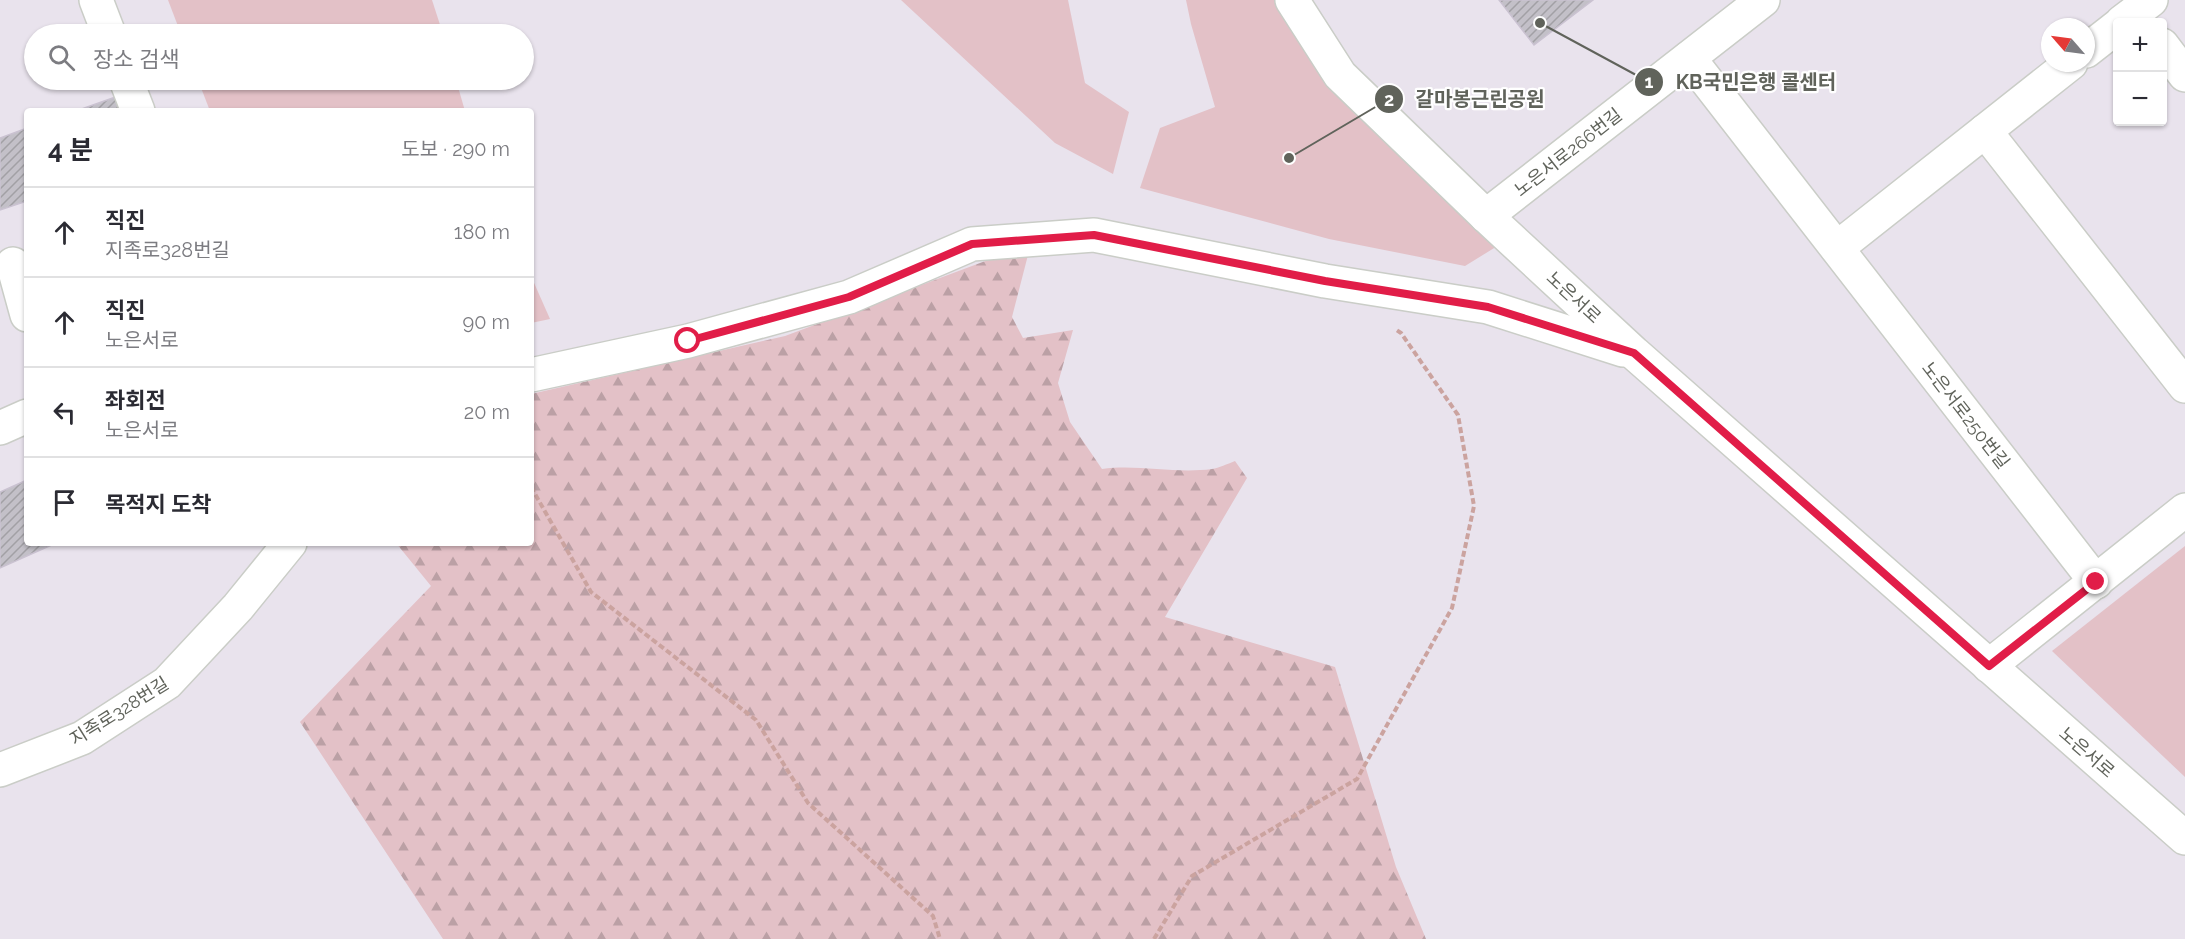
<!DOCTYPE html>
<html lang="ko">
<head>
<meta charset="utf-8">
<style>
  :root { --surface:#fff; --page:#f7f7f7; --text:#2b2b33; --muted:#7c7c81; --line:#e1e1e2 }
  body { margin:0; font-family:Raleway,"Noto Sans KR",sans-serif; background:var(--page); color:var(--text) }
  .controls { position:absolute; right:18px; top:18px; display:grid; overflow:hidden; border-radius:6px; box-shadow:0 2px 4px #0004 }
  .controls button { width:54px; height:54px; display:grid; place-items:center; padding:0; border:0; border-bottom:2px solid var(--line); background:var(--surface); color:var(--text); font:30px sans-serif }
  .compass { position:absolute; left:2041px; top:18px; width:54px; height:54px; border-radius:50%; background:var(--surface); box-shadow:0 2px 4px #0004; rotate:298deg }
  .stop { position:absolute; width:18px; height:18px; margin:-14px; border:4px solid #e11d48; border-radius:50%; background:#fff }
  .stop.end { background:#e11d48; border-color:#fff; box-shadow:0 2px 6px #0008 }
  .list { margin:0; padding:0; list-style:none }
  h2 { display:flex; justify-content:space-between; align-items:center; height:78px; margin:0; padding:0 24px; font-size:26px }
  h2 small { font-size:20px; font-weight:400; color:var(--muted) }
  .list li { display:grid; grid-template-columns:39px 1fr auto; gap:18px; align-items:center; box-sizing:border-box; height:90px; padding:0 24px; border-top:2px solid var(--line) }
  .list b { display:block; font-size:22px; white-space:nowrap }
  .list p { margin:0; font-size:20px; white-space:nowrap; color:var(--muted) }
  .list em { font-size:20px; font-style:normal; color:var(--muted) }
  .icon { flex:none; width:33px; height:33px; fill:none; stroke:currentColor; stroke-width:2; stroke-linecap:round; stroke-linejoin:round }
  .map { position:relative; flex:none; width:2185px; height:939px; overflow:hidden }
  .search { position:absolute; background:var(--surface); box-shadow:0 2px 4px #0004; left:24px; top:24px; width:510px; height:66px; display:flex; align-items:center; gap:15px; box-sizing:border-box; padding:0 21px; border-radius:33px; color:var(--muted); font-size:22px }
  .panel { position:absolute; background:var(--surface); box-shadow:0 2px 4px #0004; left:24px; top:108px; width:510px; height:438px; border-radius:6px }
  .map>svg:first-child { display:block }
  .forest { fill:url(#forest-firs) }
  .green { fill:#e3c1c7 }
  .building { fill:url(#building-hatch); stroke:#cac2d1; stroke-width:1.5 }
  .lines { fill:none; stroke-linecap:round; stroke-linejoin:round }
  .minor-casing { stroke:#cacdc7; stroke-width:36 }
  .path { stroke:#cba39f; stroke-width:4; stroke-dasharray:6 3; stroke-linecap:butt }
  .minor { stroke:#fff; stroke-width:33 }
  .route { stroke:#e11d48; stroke-width:8 }
  .labels { text-anchor:middle; dominant-baseline:central; stroke-width:4.5; stroke-linejoin:round; paint-order:stroke }
  .street-label { font-size:18px; fill:#60635b; stroke:#fff }
  .leader { fill:none; stroke:#60635b; stroke-width:2 }
  .callout-dot { fill:#60635b; stroke:#fff; stroke-width:2 }
  .mark-label { font-size:18px; text-anchor:middle; font-weight:bold; fill:#fff }
  .callout-label { font-size:20px; text-anchor:middle; font-weight:bold; fill:#60635b; stroke:#fff; stroke-width:4.5; stroke-linejoin:round; paint-order:stroke }
</style>
</head>
<body>
<div class="map">
<svg width="2185" height="939" viewBox="0 0 2185 939">
  <defs>
    <pattern id="forest-firs" width="22" height="20" patternUnits="userSpaceOnUse" patternTransform="scale(1.5)"><rect width="22" height="20" fill="#e3c1c7"/><path d="M5 1l3.5 6h-7zM16 11l3.5 6h-7z" fill="#bba0a5"/></pattern>
    <pattern id="building-hatch" width="6" height="6" patternUnits="userSpaceOnUse" patternTransform="scale(1.5)"><rect width="6" height="6" fill="#c3c0c8"/><path d="M-1 1l2-2M0 6l6-6M5 7l2-2" fill="none" stroke="#a2a0a5"/></pattern>
  </defs>
  <rect width="100%" height="100%" fill="#e9e3ed"/>
  <!-- forest -->
  <path class="forest" d="M1028 255 1012 317 1023 338 1073 330 1058 383 1070 422 1102 469C1138 464 1175 474 1212 469 1219 468 1227 464 1235 461L1247 478 1165 617 1335 667 1396 867 1426 939H443L300 722 431 586 396 543H531V394L785 336 988 260Z"/>
  <!-- green -->
  <g class="green">
    <polygon points="168,0 432,0 443,34 181,34"/>
    <polygon points="901,0 1068,0 1085,83 1129,112 1113,174 1055,143"/>
    <polygon points="1186,0 1291,0 1512,237 1465,266 1329,239 1140,188 1160,128 1215,107 1191,24"/>
    <polygon points="198,80 456,80 465,111 210,111"/>
    <polygon points="531,276 550,319 531,323"/>
    <polygon points="2185,546 2185,777 2052,651"/>
  </g>
  <!-- building -->
  <g class="building">
    <polygon points="1499,0 1593,0 1534,45"/>
    <polygon points="124,94 130,111 76,111"/>
    <polygon points="27,128 27,201 0,210 0,138"/>
    <polygon points="27,480 27,543 56,543 0,568 0,492"/>
  </g>
  <g class="lines">
    <defs>
      <g id="minor">
        <polyline points="96,0 109,34"/>
        <polyline points="1292,0 1340,75 1486,216 1634,353 2185,838"/>
        <polyline points="2122,22 2151,0"/>
        <polyline points="2162,45 2185,75"/>
        <polyline points="2086,51 2118,26"/>
        <polyline points="1689,58 2096,582"/>
        <polyline points="126,80 138,111"/>
        <polyline points="1985,131 2185,386"/>
        <polyline points="1486,216 1763,0"/>
        <polyline points="1837,248 2071,63"/>
        <polyline points="13,264 27,315"/>
        <polyline points="531,375 688,341 849,297 972,244 1094,235 1325,281 1488,307 1623,350"/>
        <polyline points="0,428 27,416"/>
        <polyline points="1989,666 2185,510"/>
        <polyline points="0,770 82,738 167,683 238,607 290,543"/>
      </g>
    </defs>
    <!-- minor casing -->
    <use href="#minor" class="minor-casing"/>
    <!-- path -->
    <g class="path">
      <polyline points="531,487 591,592 756,720 808,803 933,916 940,939"/>
      <polyline points="1154,939 1192,876 1357,779 1452,608 1474,506 1458,415 1401,333 1395,329"/>
    </g>
    <!-- minor -->
    <use href="#minor" class="minor"/>
  </g>
  <g class="lines">
    <!-- route -->
    <polyline class="route" points="688,341 849,297 972,244 1094,235 1325,281 1488,307 1634,353 1989,666 2096,582"/>
  </g>
  <g class="labels">
    <!-- street labels -->
    <g class="street-label">
      <text transform="translate(1568 152) rotate(-38)">노은서로266번길</text>
      <text transform="translate(1574 297) rotate(43)">노은서로</text>
      <text transform="translate(1966 415) rotate(52)">노은서로250번길</text>
      <text transform="translate(119 711) rotate(-32)">지족로328번길</text>
      <text transform="translate(2087 752) rotate(41)">노은서로</text>
    </g>
  </g>
  <!-- callouts -->
  <path class="leader" d="M1540 23L1649 82M1289 158L1389 99"/>
  <g class="callout-dot">
    <circle cx="1540" cy="23" r="6"/>
    <circle cx="1289" cy="158" r="6"/>
    <circle cx="1649" cy="82" r="15"/>
    <circle cx="1389" cy="99" r="15"/>
  </g>
  <g class="mark-label">
    <text x="1649" y="88">1</text>
    <text x="1389" y="106">2</text>
  </g>
  <g class="callout-label">
    <text x="1756" y="89">KB국민은행 콜센터</text>
    <text x="1480" y="106">갈마봉근린공원</text>
  </g>
</svg>
<div class="controls">
<button>+</button>
<button>−</button>
</div>
<svg class="compass" viewBox="-18 -18 36 36"><path d="M0-13l5 13h-10z" fill="#e53935"/><path d="M0 13l5-13h-10z" fill="#7c7c81"/></svg>
<div class="stop" style="left:688px;top:341px"></div>
<div class="stop end" style="left:2096px;top:582px"></div>
<div class="search"><svg class="icon" aria-label="search" viewBox="0 0 24 24"><circle cx="10" cy="10" r="6"/><path d="M15 15l6 6"/></svg>장소 검색</div>
<section class="panel">
<h2>4 분<small>도보 · 290 m</small></h2>
<ul class="list">
<li><svg class="icon" aria-label="ahead" viewBox="0 0 24 24"><path d="M12 20V5M6 11l6-6 6 6"/></svg><div><b>직진</b><p>지족로328번길</p></div><em>180 m</em></li>
<li><svg class="icon" aria-label="ahead" viewBox="0 0 24 24"><path d="M12 20V5M6 11l6-6 6 6"/></svg><div><b>직진</b><p>노은서로</p></div><em>90 m</em></li>
<li><svg class="icon" aria-label="left" viewBox="0 0 24 24"><path d="M17 20v-9H6M10 6l-5 5 5 5"/></svg><div><b>좌회전</b><p>노은서로</p></div><em>20 m</em></li>
<li><svg class="icon" aria-label="arrive" viewBox="0 0 24 24"><path d="M6 21V4h12l-3 4 3 4H6"/></svg><div><b>목적지 도착</b></div></li>
</ul>
</section>
</div>
</body>
</html>
